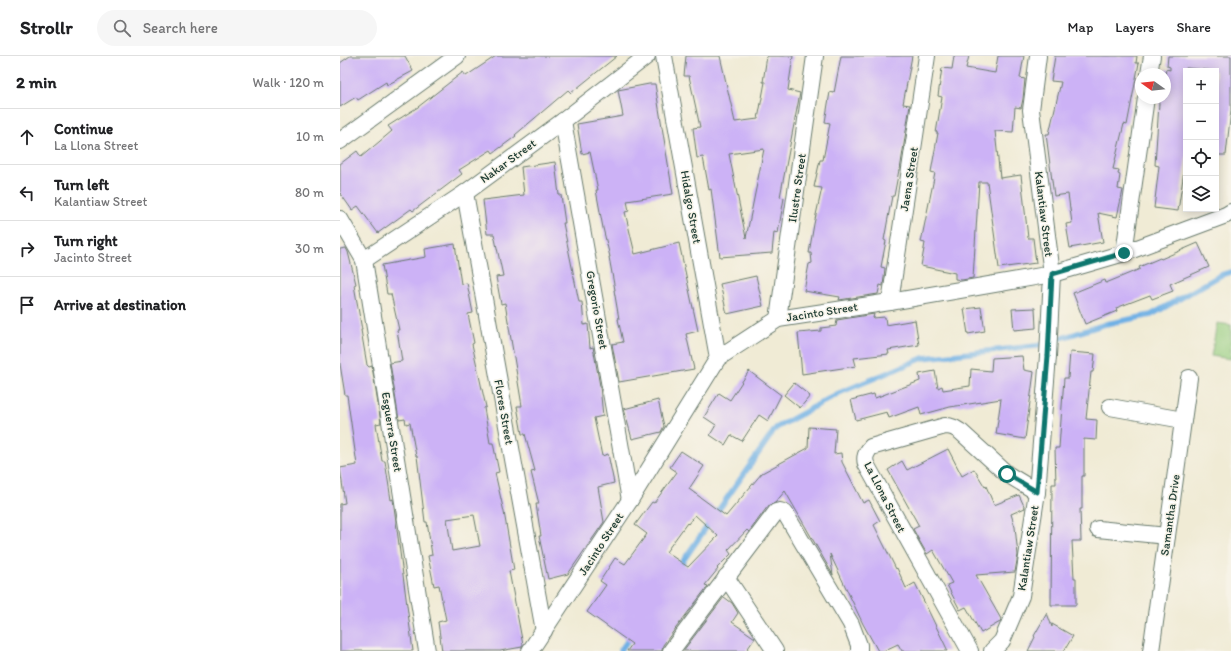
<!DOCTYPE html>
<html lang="en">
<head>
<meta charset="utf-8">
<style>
  :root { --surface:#fff; --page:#f6f6f6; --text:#202124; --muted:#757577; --line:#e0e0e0 }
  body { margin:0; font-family:Itim,sans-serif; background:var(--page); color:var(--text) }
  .controls { position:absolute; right:12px; top:12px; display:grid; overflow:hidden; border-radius:0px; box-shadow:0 2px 10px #0003 }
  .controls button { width:36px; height:36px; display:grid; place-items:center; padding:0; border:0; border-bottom:1px solid var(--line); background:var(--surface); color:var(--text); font:20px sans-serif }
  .compass { position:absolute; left:795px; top:12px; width:36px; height:36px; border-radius:50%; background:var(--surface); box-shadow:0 2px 10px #0003; rotate:285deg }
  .stop { position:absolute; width:12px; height:12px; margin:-9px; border:3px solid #0f766e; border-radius:50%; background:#fff }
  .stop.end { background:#0f766e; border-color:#fff; box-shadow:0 1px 4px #0008 }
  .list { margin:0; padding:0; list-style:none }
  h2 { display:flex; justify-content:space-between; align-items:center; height:52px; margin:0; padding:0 16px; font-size:17px }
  h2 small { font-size:13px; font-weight:400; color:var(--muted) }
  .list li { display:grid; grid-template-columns:26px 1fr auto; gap:12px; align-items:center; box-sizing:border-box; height:56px; padding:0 16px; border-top:1px solid var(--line) }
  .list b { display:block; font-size:15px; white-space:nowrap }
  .list p { margin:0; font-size:13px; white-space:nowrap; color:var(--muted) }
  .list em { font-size:13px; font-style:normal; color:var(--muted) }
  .icon { flex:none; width:22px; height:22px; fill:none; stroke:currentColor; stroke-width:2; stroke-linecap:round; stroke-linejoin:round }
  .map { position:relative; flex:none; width:891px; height:595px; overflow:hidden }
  header { display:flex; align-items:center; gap:24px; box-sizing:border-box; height:56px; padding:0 20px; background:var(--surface); border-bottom:1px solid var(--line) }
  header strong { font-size:19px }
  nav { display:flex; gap:22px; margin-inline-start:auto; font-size:14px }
  .search { width:280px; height:36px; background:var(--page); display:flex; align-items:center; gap:10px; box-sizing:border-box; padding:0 14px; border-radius:22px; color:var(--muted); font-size:15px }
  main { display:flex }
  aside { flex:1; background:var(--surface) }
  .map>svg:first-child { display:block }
  .green { fill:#96cd7f; stroke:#5a855a }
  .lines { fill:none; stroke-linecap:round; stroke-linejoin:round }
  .stream { stroke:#70b1e5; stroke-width:5.5 }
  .building { fill:#ccb2f6; fill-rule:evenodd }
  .minor-casing { stroke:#687a6c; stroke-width:18 }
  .minor { stroke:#fff; stroke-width:16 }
  .route { stroke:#0f766e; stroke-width:5 }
  .labels { text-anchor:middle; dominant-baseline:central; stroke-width:3; stroke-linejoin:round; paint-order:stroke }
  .street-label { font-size:12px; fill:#1f3d34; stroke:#f7f3e8 }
</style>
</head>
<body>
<header>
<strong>Strollr</strong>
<div class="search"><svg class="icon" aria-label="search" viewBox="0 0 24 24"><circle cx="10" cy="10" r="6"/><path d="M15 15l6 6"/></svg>Search here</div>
<nav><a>Map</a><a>Layers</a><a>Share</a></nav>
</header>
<main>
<aside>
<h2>2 min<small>Walk · 120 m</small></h2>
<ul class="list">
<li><svg class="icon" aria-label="ahead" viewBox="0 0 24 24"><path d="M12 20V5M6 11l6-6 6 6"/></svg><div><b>Continue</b><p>La Llona Street</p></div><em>10 m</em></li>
<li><svg class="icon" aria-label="left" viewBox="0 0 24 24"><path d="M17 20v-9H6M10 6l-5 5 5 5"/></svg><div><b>Turn left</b><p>Kalantiaw Street</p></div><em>80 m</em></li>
<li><svg class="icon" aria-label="right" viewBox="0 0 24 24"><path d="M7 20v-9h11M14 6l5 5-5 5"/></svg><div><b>Turn right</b><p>Jacinto Street</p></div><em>30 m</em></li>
<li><svg class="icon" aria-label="arrive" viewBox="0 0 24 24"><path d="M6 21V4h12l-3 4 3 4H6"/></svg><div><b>Arrive at destination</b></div></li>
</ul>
</aside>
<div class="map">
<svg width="891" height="595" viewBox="0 0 891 595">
  <rect width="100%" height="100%" fill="#f7f3e8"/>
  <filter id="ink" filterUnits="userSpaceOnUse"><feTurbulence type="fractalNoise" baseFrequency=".025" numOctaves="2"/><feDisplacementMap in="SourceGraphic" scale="8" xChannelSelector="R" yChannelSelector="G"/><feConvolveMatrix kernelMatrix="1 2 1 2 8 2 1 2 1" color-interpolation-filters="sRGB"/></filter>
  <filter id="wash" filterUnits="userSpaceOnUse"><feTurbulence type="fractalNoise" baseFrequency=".012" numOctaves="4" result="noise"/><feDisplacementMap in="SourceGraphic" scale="16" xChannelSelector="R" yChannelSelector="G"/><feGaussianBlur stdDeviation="0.9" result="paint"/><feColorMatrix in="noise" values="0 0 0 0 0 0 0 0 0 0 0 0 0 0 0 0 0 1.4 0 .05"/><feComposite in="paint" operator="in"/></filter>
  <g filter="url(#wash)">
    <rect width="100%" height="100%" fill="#f0ebd5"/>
    <!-- green -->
    <polygon class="green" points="877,267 891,269 891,303 871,300"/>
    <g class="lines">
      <!-- stream -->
      <g class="stream">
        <polyline points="338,512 436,372 499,337 583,302 696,290 766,268 811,259 881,219 891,216"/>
        <polyline points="280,595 291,580"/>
      </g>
    </g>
    <g id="blocks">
      <!-- building -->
      <g class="building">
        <polygon points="10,0 65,0 73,15 47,29 46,26 18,44 16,41 0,51 0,7"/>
        <polygon points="156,0 277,0 231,37 228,34 175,79 176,80 153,97 151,94 119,114 122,118 73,155 71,153 38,177 18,150 12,154 0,137 0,108 17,95 21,101 52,75 48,70 78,51 123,16 126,20"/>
        <path d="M346 0H380L395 66 418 63 425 26H423L427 0H453L448 34 460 37 440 141 444 142 438 177 434 176 432 197 380 201 371 133 369 134 363 101 357 102 353 72 360 71 349 20H344ZM424 93 406 182 389 98Z"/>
        <polygon points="501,0 572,0 563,48 570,49 560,114 559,114 554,140 552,140 544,184 546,185 541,211 545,212 543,230 540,229 538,238 499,244 500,241 464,235 469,208 472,207 471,197 469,197 474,168 482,132 474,131 480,104 483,104 490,67 485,66 490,36 494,37"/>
        <polygon points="614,0 629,0 626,12 655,17 658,0 684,0 680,22 685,23 683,43 681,52 675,51 673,76 655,75 660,122 681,119 688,182 693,182 696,207 659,212 647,126 639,126 633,222 622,224 615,223 615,217 581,210 585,187 581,186 595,117 591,116 598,77 596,77 602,41 598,40 602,12 612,13"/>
        <polygon points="715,0 797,0 796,7 799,7 787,69 784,68 773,113 779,114 778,118 780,119 778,133 783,134 777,161 758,157 763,186 730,192 726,168 732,167 728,138 714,140 706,78 709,78 721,26 711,25"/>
        <polygon points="828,0 891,0 891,54 886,99 876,99 876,15 846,12 846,102 838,155 814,152 819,110 815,109 819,47 820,42 825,42 825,18 826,13 830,14 830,11 827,10"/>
        <polygon points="309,28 315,28 333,138 287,145 289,155 285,156 295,198 339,187 358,275 346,278 354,313 279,326 272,288 283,286 278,263 279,263 274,234 275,234 269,201 270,201 263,172 256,134 258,134 250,96 242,98 237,68 283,60 278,34"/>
        <polygon points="215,106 219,139 221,139 225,167 223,167 232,211 239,246 242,246 244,269 248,268 250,292 253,291 260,330 263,360 254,362 262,400 268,398 274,427 258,431 264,466 228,518 208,523 199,480 201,480 196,448 199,448 191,416 195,415 185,378 182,378 177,350 182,350 165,247 161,248 156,221 163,220 154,178 147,178 143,144 184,139 181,111"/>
        <polygon points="858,187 869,211 830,228 833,235 812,243 810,239 776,252 777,255 745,268 733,237 765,224 766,227 800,213 799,211 820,202 821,203"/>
        <path d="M115 188 121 228 127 227 133 257 128 258 134 287 132 288 146 351 144 352 150 387H153L159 416 155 417 164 456 174 514 169 515 183 589 182 591 160 595H102L98 566 106 564 99 529 94 530 88 500 92 499 87 466H85L77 400H76L70 367 66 368 65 363 59 364 50 307 62 305 57 274H59L51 238H47L42 209 86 201 85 193ZM134 459 140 490 112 495 107 463Z"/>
        <polygon points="6,192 8,196 16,228 14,229 22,274 21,274 27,309 29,311 32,310 41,367 36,368 42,405 45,405 51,444 53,443 73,595 0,595 0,448 5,447 0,412 17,409 7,339 5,339 0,308 0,193"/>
        <polygon points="416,220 423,250 387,258 380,228"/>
        <polygon points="641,251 645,275 628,278 624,253"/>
        <polygon points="695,252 696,272 674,274 672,253"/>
        <polygon points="534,258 533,262 545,261 546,269 575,264 579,289 548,294 549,298 514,302 516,310 462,318 458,277 481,275 481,272 496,270 497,264"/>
        <polygon points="730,296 755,298 753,316 751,316 746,363 757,364 756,384 744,383 744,420 742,420 742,453 740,453 741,485 732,485 734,522 736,522 736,549 711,549 712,428 716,428 715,392 719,392 724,322 728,322"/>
        <polygon points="682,300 684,314 694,316 685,383 656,378 661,343 610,351 581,359 579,351 549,362 547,356 516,364 511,344 534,338 535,342 580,325 579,318 595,315 598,332 602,330 603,334 630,330 631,313 651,315 652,302"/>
        <polygon points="409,315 441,339 428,365 419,359 402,385 391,379 385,389 370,379 376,369 364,361 379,337 390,344"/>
        <polygon points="454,327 470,340 460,352 444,339"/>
        <polygon points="318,344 324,370 321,376 292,383 284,353"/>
        <path d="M469 371 496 373 494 398 501 397 502 406 523 447 529 444 540 465 534 469 556 513 557 512 566 532 575 527 608 595H562L558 588 543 595H538L523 568 490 498 493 519 445 435 435 447 428 450 409 476 407 474 388 494 391 498 377 512 378 513 365 529 368 530 323 589 322 595H287L292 588 247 556 266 529 260 525 275 502 285 508 307 478 295 469 312 446 314 447 337 416 330 411 341 395 364 410 349 433 386 460 422 417 468 392ZM355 459 378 480 348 511 326 496 347 467 348 468Z"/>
        <polygon points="608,393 622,420 634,413 645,431 646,430 654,449 679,439 685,452 671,458 675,471 678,499 675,516 636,519 661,563 660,566 641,577 626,551 620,554 607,529 612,527 593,494 587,498 580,486 573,473 579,470 548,414 562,405 567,414"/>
        <polygon points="384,541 392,547 398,557 392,566 415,582 406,595 343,595"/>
        <polygon points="707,557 712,571 712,568 733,580 724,595 688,595 695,581 694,580"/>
      </g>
    </g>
  </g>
  <g filter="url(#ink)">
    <use href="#blocks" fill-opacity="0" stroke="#687a6c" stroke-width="1"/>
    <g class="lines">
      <defs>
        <g id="minor">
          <polyline points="324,0 378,302"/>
          <polyline points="809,18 812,0"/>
          <polyline points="223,65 290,444"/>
          <polyline points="0,85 117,0"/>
          <polyline points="125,137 204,575"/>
          <polyline points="0,163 24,204 87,595"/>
          <polyline points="784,197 806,42"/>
          <polyline points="24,204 125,137 223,65 307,0"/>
          <polyline points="550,246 587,0"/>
          <polyline points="438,263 475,0"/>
          <polyline points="770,351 843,364"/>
          <polyline points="758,473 827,480"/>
          <polyline points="386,521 435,595"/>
          <polyline points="190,595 290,444 378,302 438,263 550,246 712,218 784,197 886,159 891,156"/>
          <polyline points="331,595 436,456 440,455 445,457 511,568 519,589 519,595"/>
          <path d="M630 595 526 408C524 401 526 397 531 391L605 370C612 370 615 372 621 376L667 418 697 436"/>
          <polyline points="652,595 662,585 681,540 697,436 708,300 712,218 691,54 698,0"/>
          <polyline points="811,595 849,322"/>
        </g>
      </defs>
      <!-- minor casing -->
      <use href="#minor" class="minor-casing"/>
      <!-- minor -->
      <use href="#minor" class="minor"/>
    </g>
  </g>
  <g class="lines" filter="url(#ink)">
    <!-- route -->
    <polyline class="route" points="667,418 697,436 708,300 712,218 784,197"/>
  </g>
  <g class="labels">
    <!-- street labels -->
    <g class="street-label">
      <text transform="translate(168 105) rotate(-36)">Nakar Street</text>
      <text transform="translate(569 123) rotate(-81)">Jaena Street</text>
      <text transform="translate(457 132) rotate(-82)">Ilustre Street</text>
      <text transform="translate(351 151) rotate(80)">Hidalgo Street</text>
      <text transform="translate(704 158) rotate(83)">Kalantiaw Street</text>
      <text transform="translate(257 254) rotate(80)">Gregorio Street</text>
      <text transform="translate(482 256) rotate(-9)">Jacinto Street</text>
      <text transform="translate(164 356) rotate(80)">Flores Street</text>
      <text transform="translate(52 376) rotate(81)">Esguerra Street</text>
      <text transform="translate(545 441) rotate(63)">La Llona Street</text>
      <text transform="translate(830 459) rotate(-82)">Samantha Drive</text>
      <text transform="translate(261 488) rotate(-57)">Jacinto Street</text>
      <text transform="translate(688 492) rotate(-81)">Kalantiaw Street</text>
    </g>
  </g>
</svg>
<div class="controls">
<button>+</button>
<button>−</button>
<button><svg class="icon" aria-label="locate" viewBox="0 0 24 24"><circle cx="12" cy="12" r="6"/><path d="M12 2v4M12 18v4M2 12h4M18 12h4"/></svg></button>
<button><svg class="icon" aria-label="layers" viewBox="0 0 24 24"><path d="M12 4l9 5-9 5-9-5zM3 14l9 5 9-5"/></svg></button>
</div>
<svg class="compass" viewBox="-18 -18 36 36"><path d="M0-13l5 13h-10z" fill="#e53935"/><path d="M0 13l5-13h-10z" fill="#757577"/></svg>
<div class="stop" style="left:667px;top:418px"></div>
<div class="stop end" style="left:784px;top:197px"></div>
</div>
</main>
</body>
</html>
